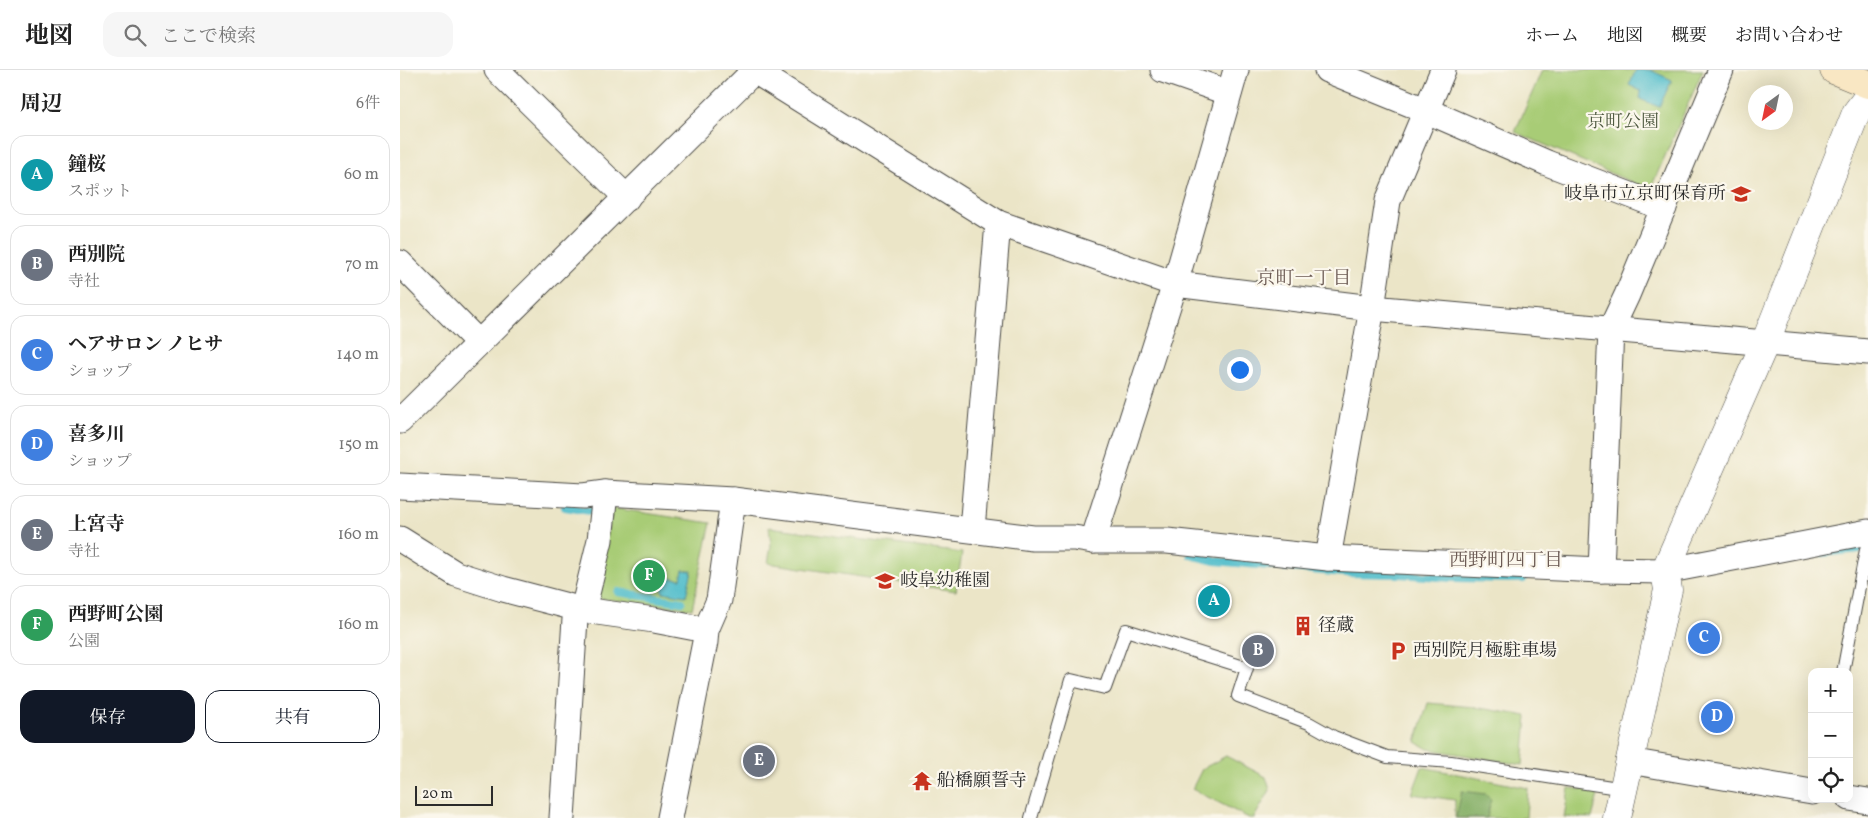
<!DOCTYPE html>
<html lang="ja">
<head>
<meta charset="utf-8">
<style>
  :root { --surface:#fff; --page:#f6f6f6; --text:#222; --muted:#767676; --line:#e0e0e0; --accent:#111827 }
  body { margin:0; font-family:Vollkorn,"Noto Serif JP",serif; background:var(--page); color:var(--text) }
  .controls { position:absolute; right:15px; bottom:15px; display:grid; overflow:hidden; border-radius:10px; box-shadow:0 5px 20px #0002 }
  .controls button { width:45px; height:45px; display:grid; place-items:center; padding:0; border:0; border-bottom:1px solid var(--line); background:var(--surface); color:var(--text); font:25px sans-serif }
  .compass { position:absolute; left:1348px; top:15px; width:45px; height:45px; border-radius:50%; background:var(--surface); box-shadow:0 5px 20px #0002; rotate:213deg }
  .scale { position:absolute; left:15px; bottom:12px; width:78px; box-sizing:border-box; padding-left:5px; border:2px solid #2b2b2b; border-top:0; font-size:14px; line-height:18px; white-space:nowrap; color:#2b2b2b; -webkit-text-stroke:4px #fbf7ec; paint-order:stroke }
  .you { position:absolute; left:839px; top:299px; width:18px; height:18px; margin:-12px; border:4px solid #fff; border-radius:50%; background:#1a73e8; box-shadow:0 0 0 8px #1a73e833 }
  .badge { display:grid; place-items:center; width:32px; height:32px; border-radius:50%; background:var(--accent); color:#fff; font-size:16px; font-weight:700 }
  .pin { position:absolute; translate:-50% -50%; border:2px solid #fff; box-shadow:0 1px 5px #0006 }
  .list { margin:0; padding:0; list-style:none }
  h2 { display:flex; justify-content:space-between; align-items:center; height:65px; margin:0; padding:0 20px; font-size:21px }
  h2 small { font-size:16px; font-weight:400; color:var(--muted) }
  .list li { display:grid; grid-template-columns:32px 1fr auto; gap:15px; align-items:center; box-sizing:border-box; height:80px; margin:0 10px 10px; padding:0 10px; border:1px solid var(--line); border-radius:15px }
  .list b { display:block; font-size:19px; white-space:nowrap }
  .list p { margin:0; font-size:16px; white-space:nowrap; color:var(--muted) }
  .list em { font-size:16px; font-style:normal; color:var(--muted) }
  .actions { display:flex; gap:10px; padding:15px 20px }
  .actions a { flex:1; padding:11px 0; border:1px solid var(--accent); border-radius:15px; text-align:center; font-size:18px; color:var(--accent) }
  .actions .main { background:var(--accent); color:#fff }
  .icon { flex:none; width:28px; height:28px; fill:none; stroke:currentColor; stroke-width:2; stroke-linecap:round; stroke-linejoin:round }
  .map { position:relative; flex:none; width:1468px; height:748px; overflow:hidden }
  header { display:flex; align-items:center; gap:30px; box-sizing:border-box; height:70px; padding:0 25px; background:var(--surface); border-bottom:1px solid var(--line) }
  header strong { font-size:24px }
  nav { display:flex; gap:28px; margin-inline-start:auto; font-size:18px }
  .search { width:350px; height:45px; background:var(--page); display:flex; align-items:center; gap:12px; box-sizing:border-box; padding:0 18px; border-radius:15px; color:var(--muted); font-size:19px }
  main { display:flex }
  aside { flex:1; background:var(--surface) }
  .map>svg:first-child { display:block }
  .green { fill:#a8cc76; stroke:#6a7c50 }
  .forest { fill:#86b067; stroke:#586e49 }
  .water { fill:#51bdcb; stroke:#3e747b }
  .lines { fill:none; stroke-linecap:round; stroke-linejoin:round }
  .stream { stroke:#51bdcb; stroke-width:8 }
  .service-casing { stroke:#484742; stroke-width:14 }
  .minor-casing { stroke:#484742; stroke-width:27 }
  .tertiary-casing { stroke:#484742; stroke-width:29 }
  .secondary-casing { stroke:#484742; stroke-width:29 }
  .service { stroke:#fff; stroke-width:12 }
  .minor { stroke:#fff; stroke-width:25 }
  .tertiary { stroke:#fff; stroke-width:28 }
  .secondary { stroke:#f9e7c3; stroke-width:28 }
  .labels { text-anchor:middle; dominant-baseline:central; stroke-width:4.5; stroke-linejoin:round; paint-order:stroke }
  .park-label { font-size:18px; fill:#505b42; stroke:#fbf7ec }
  .poi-label { font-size:18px; fill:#2b2b2b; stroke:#fbf7ec; text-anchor:start }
  .neighbourhood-label { font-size:19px; fill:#6c5b54; stroke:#fbf7ec }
</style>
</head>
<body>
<header>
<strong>地図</strong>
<div class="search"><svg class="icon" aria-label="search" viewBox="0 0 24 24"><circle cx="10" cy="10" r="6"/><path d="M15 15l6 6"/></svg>ここで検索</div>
<nav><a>ホーム</a><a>地図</a><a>概要</a><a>お問い合わせ</a></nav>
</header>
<main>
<aside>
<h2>周辺<small>6件</small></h2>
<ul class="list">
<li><span class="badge" style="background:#0f9aa8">A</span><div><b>鐘桜</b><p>スポット</p></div><em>60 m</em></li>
<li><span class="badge" style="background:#6b7280">B</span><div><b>西別院</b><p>寺社</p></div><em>70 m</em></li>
<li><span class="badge" style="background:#3f7fe0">C</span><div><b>ヘアサロン ノヒサ</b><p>ショップ</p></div><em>140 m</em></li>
<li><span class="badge" style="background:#3f7fe0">D</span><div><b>喜多川</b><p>ショップ</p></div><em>150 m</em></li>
<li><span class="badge" style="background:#6b7280">E</span><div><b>上宮寺</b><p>寺社</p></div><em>160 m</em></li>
<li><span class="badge" style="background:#2e9e5b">F</span><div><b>西野町公園</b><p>公園</p></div><em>160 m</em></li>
</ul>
<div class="actions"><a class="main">保存</a><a>共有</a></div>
</aside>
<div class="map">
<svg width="1468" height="748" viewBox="0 0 1468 748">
  <rect width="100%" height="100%" fill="#fbf7ec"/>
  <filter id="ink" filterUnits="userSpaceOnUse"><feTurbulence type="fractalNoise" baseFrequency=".02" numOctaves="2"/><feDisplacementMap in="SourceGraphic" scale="10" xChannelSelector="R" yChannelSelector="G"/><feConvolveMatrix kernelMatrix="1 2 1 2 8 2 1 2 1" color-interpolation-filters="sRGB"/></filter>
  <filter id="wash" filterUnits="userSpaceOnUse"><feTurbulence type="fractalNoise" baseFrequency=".0096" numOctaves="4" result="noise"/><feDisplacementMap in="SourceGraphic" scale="20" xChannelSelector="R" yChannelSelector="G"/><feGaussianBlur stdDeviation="1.12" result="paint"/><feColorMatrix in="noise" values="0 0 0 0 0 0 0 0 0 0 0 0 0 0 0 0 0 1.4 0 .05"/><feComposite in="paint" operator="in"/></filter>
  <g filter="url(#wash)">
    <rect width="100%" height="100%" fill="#ebe5c7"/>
    <!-- green -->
    <g class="green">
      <polygon points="1142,0 1303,0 1250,120 1115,62"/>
      <polygon points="212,438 311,453 292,539 194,528"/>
      <polygon points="369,457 562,483 556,521 368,493 371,475"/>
      <polygon points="1028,633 1074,637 1127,646 1123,695 1028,679 1016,672"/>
      <polygon points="826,686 866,707 870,720 854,748 849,748 792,719 802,699"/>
      <polygon points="1022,697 1128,718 1126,748 1055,748 1055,730 1012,724"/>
      <polygon points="1169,718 1199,721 1192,748 1164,747"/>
    </g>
    <!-- forest -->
    <polygon class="forest" points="1062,721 1086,724 1091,729 1087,748 1056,748"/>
    <!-- water -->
    <g class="water">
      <polygon points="1236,0 1250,0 1272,10 1259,37 1240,29 1241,21 1229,15"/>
      <polygon points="283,500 292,501 286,526 262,522 265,507 281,509"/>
    </g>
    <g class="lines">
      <!-- stream -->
      <g class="stream">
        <polyline points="165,437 190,441 201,439"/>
        <polyline points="1423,483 1468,478"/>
        <polyline points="791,485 815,491 944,503 1000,504 1052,508 1123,509"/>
        <polyline points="218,522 282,532"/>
      </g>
    </g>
  </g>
  <g filter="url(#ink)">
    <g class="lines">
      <defs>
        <g id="service">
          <polyline points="1443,602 1468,469"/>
          <polyline points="631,748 671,610 705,618 726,560 847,598 838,626 909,653 934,667 987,687 1051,692 1224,719"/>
        </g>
        <g id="minor">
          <polyline points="97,0 227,128"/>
          <polyline points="353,0 598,153 775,214 972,238 1468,282"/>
          <polyline points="763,0 829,23"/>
          <polyline points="927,0 1025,40 1147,93 1264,138"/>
          <polyline points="0,193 79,273"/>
          <polyline points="0,351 355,0"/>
          <polyline points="0,416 183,426 205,423 333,430 633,468 674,468 693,471 767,471 928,488 1201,500 1265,501 1468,462"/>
          <polyline points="572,459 598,153"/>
          <polyline points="0,469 56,504 103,519 183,540 254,550 306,560"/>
          <polyline points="693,471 775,214 836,0"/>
          <polyline points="928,488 972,238 988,131 1043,0"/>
          <polyline points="1201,500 1211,259 1227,225 1321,0"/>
          <polyline points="1229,691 1412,722"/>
          <polyline points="1449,728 1468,731"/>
          <polyline points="162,748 175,549 183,540 200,470 205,423"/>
          <polyline points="270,748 305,572 306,560 319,530 333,430"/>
        </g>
        <polyline id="tertiary" points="1217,748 1268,520 1265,501 1365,273 1456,43 1468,27"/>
        <polyline id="secondary" points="1434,0 1468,14"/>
      </defs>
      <!-- service casing -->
      <use href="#service" class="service-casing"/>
      <!-- minor casing -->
      <use href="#minor" class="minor-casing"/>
      <!-- tertiary casing -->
      <use href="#tertiary" class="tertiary-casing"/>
      <!-- secondary casing -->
      <use href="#secondary" class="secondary-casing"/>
      <!-- service -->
      <use href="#service" class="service"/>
      <!-- minor -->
      <use href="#minor" class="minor"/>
      <!-- tertiary -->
      <use href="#tertiary" class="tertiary"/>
      <!-- secondary -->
      <use href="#secondary" class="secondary"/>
    </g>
  </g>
  <!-- icons -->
  <defs>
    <symbol id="school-bare" viewBox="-9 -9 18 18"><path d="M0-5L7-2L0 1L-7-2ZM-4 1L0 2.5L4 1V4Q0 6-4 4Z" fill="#c8321e" stroke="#fbf7ec" stroke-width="2.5" paint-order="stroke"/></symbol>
    <symbol id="building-bare" viewBox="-9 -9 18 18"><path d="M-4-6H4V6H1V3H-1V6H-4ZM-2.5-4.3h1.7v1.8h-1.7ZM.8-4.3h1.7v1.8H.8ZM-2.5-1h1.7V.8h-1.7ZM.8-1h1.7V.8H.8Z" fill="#c8321e" stroke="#fbf7ec" stroke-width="2.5" paint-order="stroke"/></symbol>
    <symbol id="parking-bare" viewBox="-9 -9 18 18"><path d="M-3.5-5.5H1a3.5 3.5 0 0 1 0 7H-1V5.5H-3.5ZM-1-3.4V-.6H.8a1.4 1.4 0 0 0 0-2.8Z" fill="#c8321e" stroke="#fbf7ec" stroke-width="2.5" paint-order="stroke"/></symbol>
    <symbol id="temple-bare" viewBox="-9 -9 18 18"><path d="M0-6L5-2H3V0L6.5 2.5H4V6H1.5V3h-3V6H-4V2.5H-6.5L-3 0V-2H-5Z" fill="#c8321e" stroke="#fbf7ec" stroke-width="2.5" paint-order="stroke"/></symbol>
  </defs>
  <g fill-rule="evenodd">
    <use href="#school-bare" x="1327" y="110" width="28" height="28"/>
    <use href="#school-bare" x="471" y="497" width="28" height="28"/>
    <use href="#building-bare" x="889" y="542" width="28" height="28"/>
    <use href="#parking-bare" x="984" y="567" width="28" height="28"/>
    <use href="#temple-bare" x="508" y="697" width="28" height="28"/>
  </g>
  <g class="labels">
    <!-- park labels -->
    <g class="park-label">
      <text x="1223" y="52">京町公園</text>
    </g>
    <!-- poi labels -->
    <g class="poi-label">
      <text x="1326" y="124" text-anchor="end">岐阜市立京町保育所</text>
      <text x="500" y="511">岐阜幼稚園</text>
      <text x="918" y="556">径蔵</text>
      <text x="1013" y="581">西別院月極駐車場</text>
      <text x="537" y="711">船橋願誓寺</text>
    </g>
    <!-- neighbourhood labels -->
    <g class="neighbourhood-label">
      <text x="904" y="209">京町一丁目</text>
      <text x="1106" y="491">西野町四丁目</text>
    </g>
  </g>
</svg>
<div class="controls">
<button>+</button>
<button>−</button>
<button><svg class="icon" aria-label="locate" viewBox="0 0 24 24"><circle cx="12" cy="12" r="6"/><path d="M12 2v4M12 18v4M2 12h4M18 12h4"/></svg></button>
</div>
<svg class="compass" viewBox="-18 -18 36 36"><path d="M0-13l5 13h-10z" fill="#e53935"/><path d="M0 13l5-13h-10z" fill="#767676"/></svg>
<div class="scale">20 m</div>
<div class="you"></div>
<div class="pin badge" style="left:814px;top:531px;background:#0f9aa8">A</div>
<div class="pin badge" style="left:858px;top:581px;background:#6b7280">B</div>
<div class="pin badge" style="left:1304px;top:568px;background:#3f7fe0">C</div>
<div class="pin badge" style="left:1317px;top:647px;background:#3f7fe0">D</div>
<div class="pin badge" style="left:359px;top:691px;background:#6b7280">E</div>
<div class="pin badge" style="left:249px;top:506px;background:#2e9e5b">F</div>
</div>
</main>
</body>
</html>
